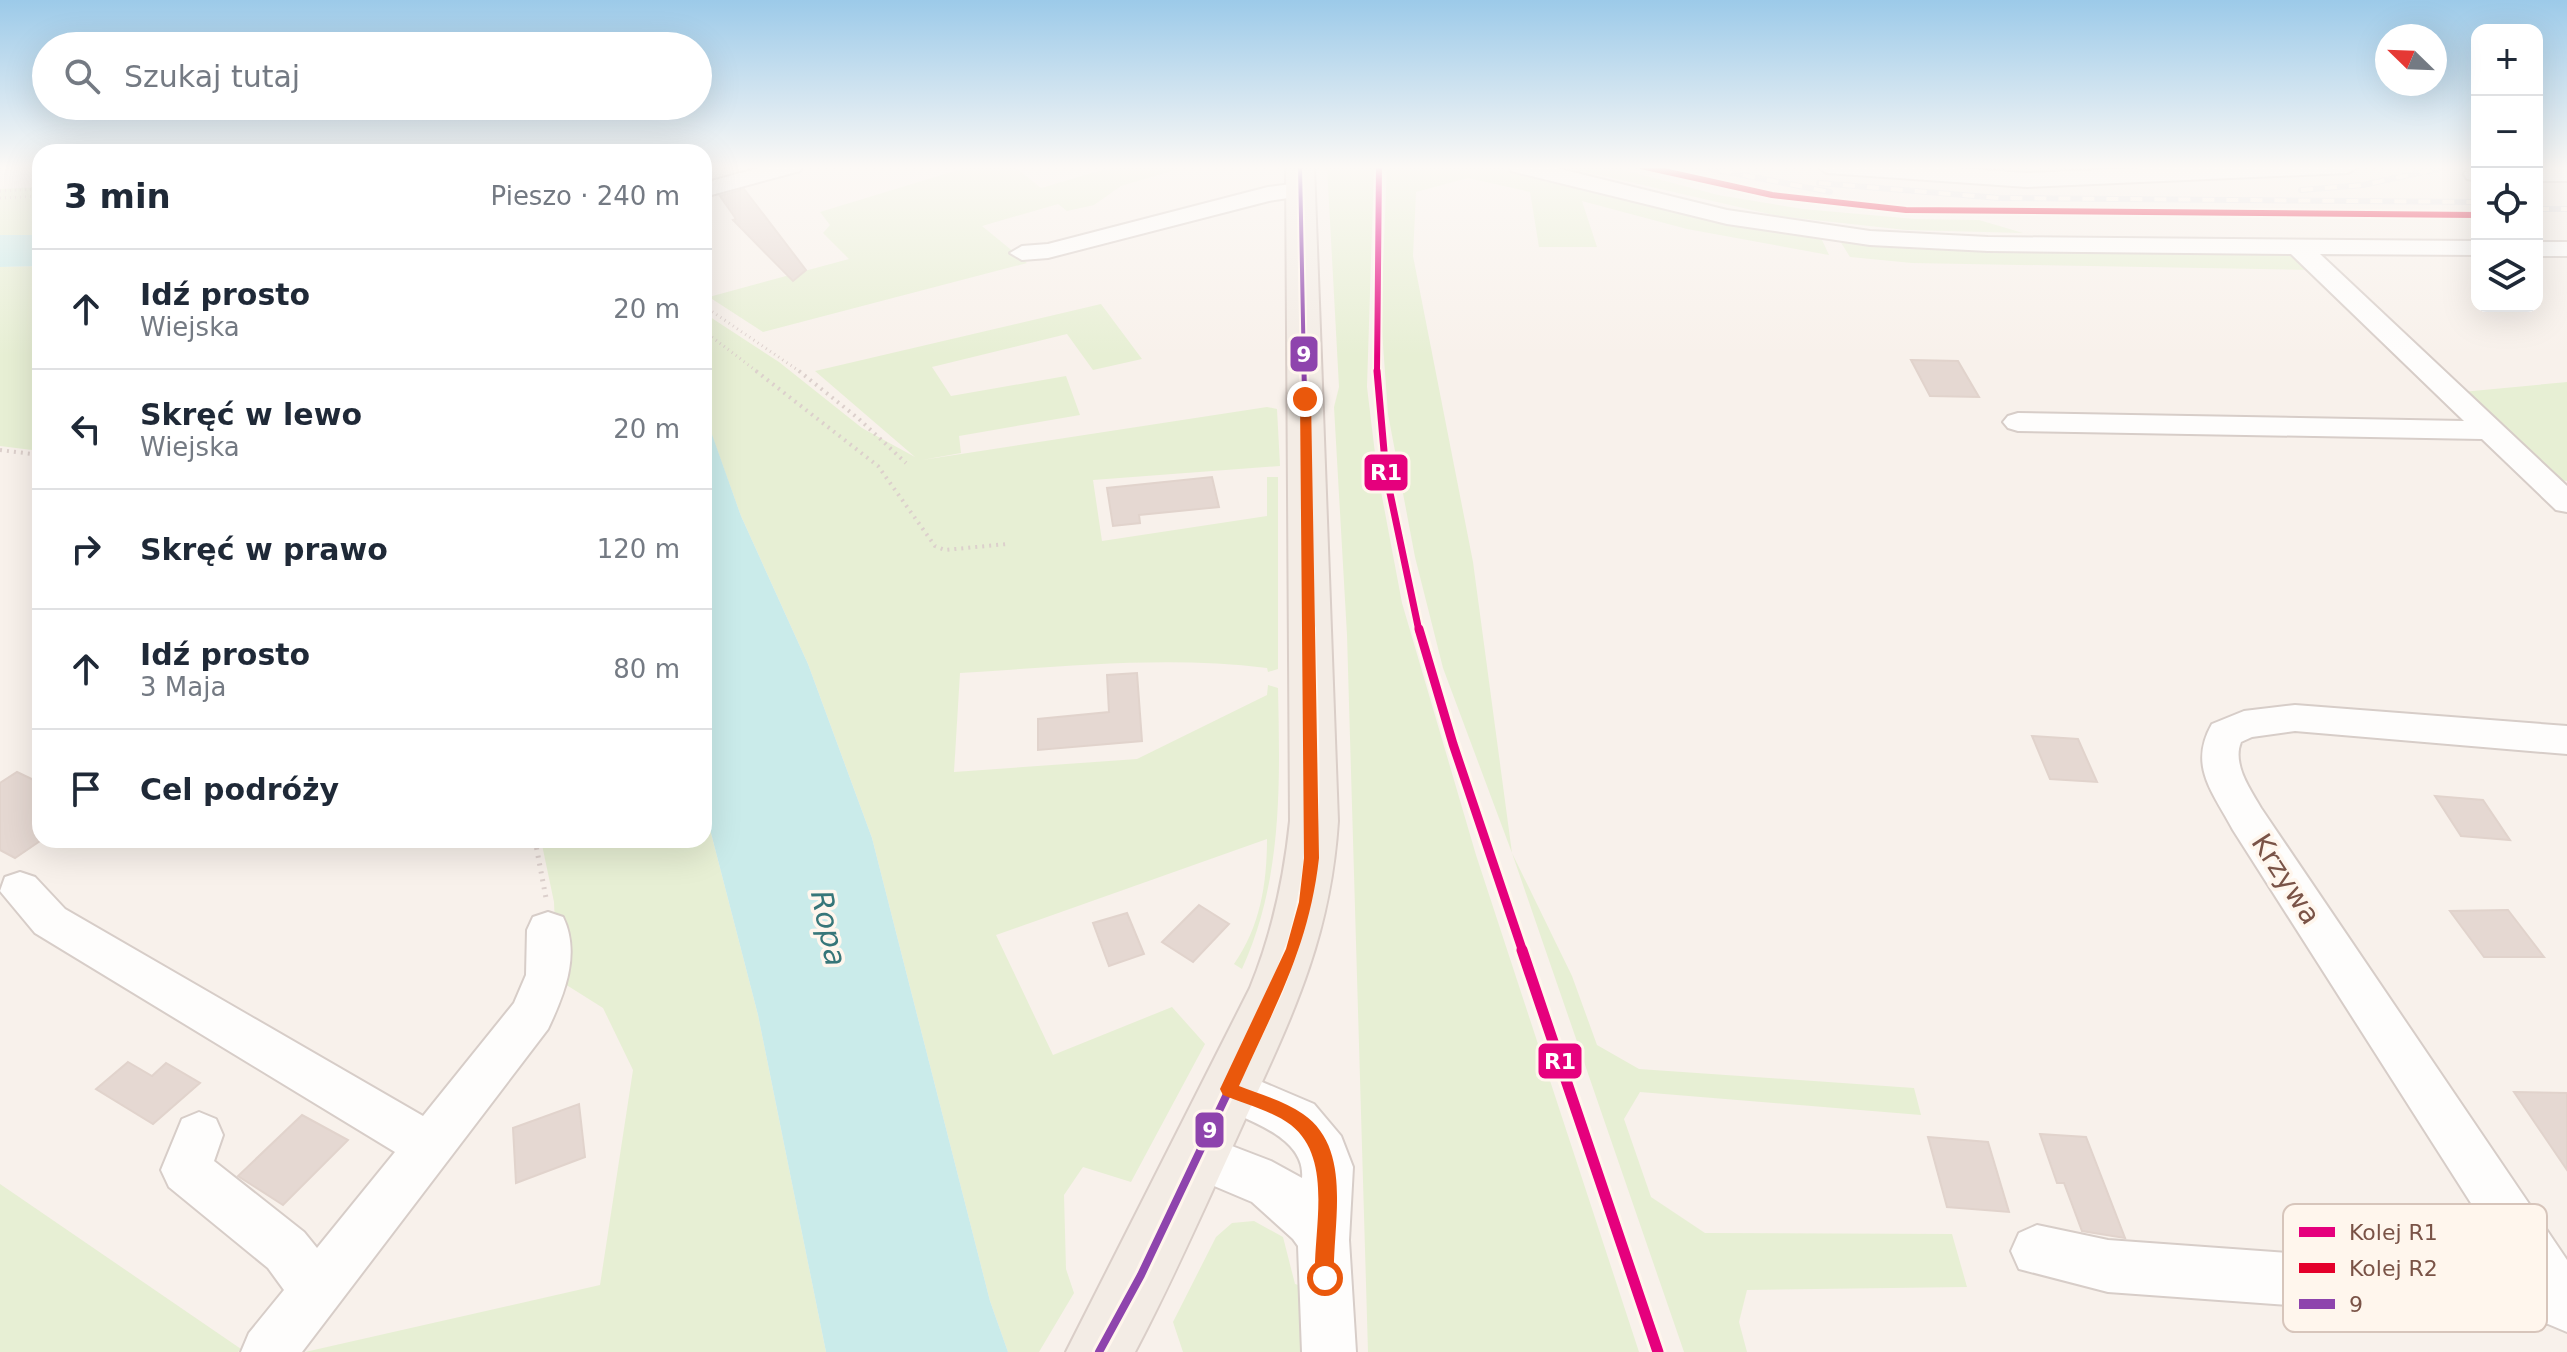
<!DOCTYPE html>
<html lang="pl">
<head>
<meta charset="utf-8">
<style>
  :root { --surface:#fff; --page:#f6f6f7; --text:#1f2937; --muted:#747a83; --line:#e0e1e3 }
  body { margin:0; font-family:"DejaVu Sans",sans-serif; background:var(--page); color:var(--text) }
  .controls { position:absolute; right:24px; top:24px; display:grid; overflow:hidden; border-radius:16px; box-shadow:0 8px 32px #0002 }
  .controls button { width:72px; height:72px; display:grid; place-items:center; padding:0; border:0; border-bottom:2px solid var(--line); background:var(--surface); color:var(--text); font:40px sans-serif }
  .compass { position:absolute; left:2375px; top:24px; width:72px; height:72px; border-radius:50%; background:var(--surface); box-shadow:0 8px 32px #0002; rotate:293deg }
  .stop { position:absolute; width:24px; height:24px; margin:-18px; border:6px solid #ea580c; border-radius:50%; background:#fff }
  .stop.end { background:#ea580c; border-color:#fff; box-shadow:0 2px 8px #0008 }
  .list { margin:0; padding:0; list-style:none }
  h2 { display:flex; justify-content:space-between; align-items:center; height:104px; margin:0; padding:0 32px; font-size:34px }
  h2 small { font-size:26px; font-weight:400; color:var(--muted) }
  .list li { display:grid; grid-template-columns:52px 1fr auto; gap:24px; align-items:center; box-sizing:border-box; height:120px; padding:0 32px; border-top:2px solid var(--line) }
  .list b { display:block; font-size:30px; white-space:nowrap }
  .list p { margin:0; font-size:26px; white-space:nowrap; color:var(--muted) }
  .list em { font-size:26px; font-style:normal; color:var(--muted) }
  .icon { flex:none; width:44px; height:44px; fill:none; stroke:currentColor; stroke-width:2; stroke-linecap:round; stroke-linejoin:round }
  .map { position:relative; flex:none; width:2567px; height:1352px; overflow:hidden }
  .search { position:absolute; background:var(--surface); box-shadow:0 8px 32px #0002; left:32px; top:32px; width:680px; height:88px; display:flex; align-items:center; gap:20px; box-sizing:border-box; padding:0 28px; border-radius:44px; color:var(--muted); font-size:30px }
  .panel { position:absolute; background:var(--surface); box-shadow:0 8px 32px #0002; left:32px; top:144px; width:680px; height:704px; border-radius:24px }
  .map>svg:first-child { display:block }
  .green { fill:#e7efd4 }
  .water { fill:#caebea }
  .building { fill:#e5d8d2; stroke:#e1d3cc; stroke-width:2 }
  .lines { fill:none; stroke-linecap:round; stroke-linejoin:round }
  .minor-casing { stroke:#d7cdc8; stroke-width:4 }
  .major-casing { stroke:#dacec8; stroke-width:4 }
  .path-far2 { stroke:#dcd0cc; stroke-width:3; stroke-dasharray:1 4; stroke-linecap:butt }
  .path-far1 { stroke:#dcd0cc; stroke-width:4; stroke-dasharray:2 5; stroke-linecap:butt }
  .path { stroke:#dcd0cc; stroke-width:5; stroke-dasharray:2 6; stroke-linecap:butt }
  .minor { fill:#fefdfc; fill-rule:evenodd }
  .major { fill:#f3ece5; fill-rule:evenodd }
  .rail-casing { stroke:#e4e2e5; stroke-width:6 }
  .rail { stroke:#fff6ed; stroke-width:4; stroke-dasharray:12; stroke-linecap:butt }
  .bus-1-far3-casing { stroke:#fff6ed; stroke-width:8 }
  .bus-1-far2-casing { stroke:#fff6ed; stroke-width:10 }
  .bus-1-far1-casing { stroke:#fff6ed; stroke-width:12 }
  .bus-1-casing { stroke:#fff6ed; stroke-width:14 }
  .bus-1-far3 { stroke:#8e44ad; stroke-width:4 }
  .bus-1-far2 { stroke:#8e44ad; stroke-width:5 }
  .bus-1-far1 { stroke:#8e44ad; stroke-width:6 }
  .bus-1 { stroke:#8e44ad; stroke-width:8 }
  .rail-1-far3-casing { stroke:#fff6ed; stroke-width:10 }
  .rail-1-far2-casing { stroke:#fff6ed; stroke-width:12 }
  .rail-1-far1-casing { stroke:#fff6ed; stroke-width:15 }
  .rail-1-casing { stroke:#fff6ed; stroke-width:17 }
  .rail-2-casing { stroke:#fff6ed; stroke-width:10 }
  .rail-1-far3 { stroke:#e5007d; stroke-width:6 }
  .rail-1-far2 { stroke:#e5007d; stroke-width:7 }
  .rail-1-far1 { stroke:#e5007d; stroke-width:9 }
  .rail-1 { stroke:#e5007d; stroke-width:11 }
  .rail-2 { stroke:#e4002b; stroke-width:6 }
  .route { fill:#ea580c }
  .labels { text-anchor:middle; dominant-baseline:central; stroke-width:7; stroke-linejoin:round; paint-order:stroke }
  .street-label { font-size:28px; fill:#7a5347; stroke:#fff6ed }
  .water-label { font-size:30px; font-style:italic; fill:#367679; stroke:#fff6ed }
  .key { fill:#fff6ed; stroke:#d7c5bb; stroke-width:2 }
  .key-label { font-size:22px; fill:#7a5347 }
  .line-badge { stroke:#fff6ed; stroke-width:3 }
  .badge-label { font-size:22px; text-anchor:middle; font-weight:bold; fill:#fff }
</style>
</head>
<body>
<div class="map">
<svg width="2567" height="1352" viewBox="0 0 2567 1352">
  <rect width="100%" height="100%" fill="#f8f1eb"/>
  <!-- green -->
  <g class="green">
    <path d="M971 166H1014L1041 188C1074 179 1144 152 1175 170L1121 186 1094 205 1067 211 1058 204 982 226 1027 263 763 332 709 297 849 259 823 233 830 225 820 212Z"/>
    <polygon points="1327,166 1374,166 1367,387 1377,470 1402,603 1476,855 1639,1352 1368,1352 1347,635 1334,407 1339,387"/>
    <polygon points="1387,166 1490,166 1659,208 1822,240 1829,255 1687,229 1582,201 1597,247 1539,247 1530,192 1468,178 1416,192 1413,256 1473,562 1512,853 1572,976 1597,1045 1639,1069 1914,1088 1921,1115 1640,1092 1624,1119 1651,1197 1705,1233 1952,1234 1967,1287 1747,1290 1739,1322 1747,1352 1684,1352 1512,853 1443,668 1415,557 1388,414 1381,317"/>
    <polygon points="1560,166 1609,166 1718,195 1803,209 1915,219 1979,220 2023,233 1906,230 1778,216"/>
    <polygon points="40,187 40,235 0,235 0,189"/>
    <polygon points="1840,241 2049,253 2290,253 2311,270 1912,263 1850,257"/>
    <polygon points="40,266 40,451 0,446 0,267"/>
    <path d="M1101 304 1142 359 1093 370 1067 334 932 367 951 396 1066 376 1080 415 959 436 961 453 922 460 1267 407 1277 409 1280 466 1093 480 1102 541 1267 516V477H1278V669L1268 672 1267 668C1164 655 1064 667 960 673L954 772 1137 759 1267 695 1268 685 1278 688C1280 783 1283 879 1242 969L1234 964C1260 927 1267 884 1267 839L996 935 1053 1055 1172 1007 1205 1044 1131 1182 1083 1167 1064 1195 1066 1269 1074 1293 1039 1352H1008L990 1301 872 838 808 664 741 516 709 427 704 423V313L779 362 862 428 915 457 815 371Z"/>
    <polygon points="2567,382 2567,481 2556,480 2462,392"/>
    <polygon points="704,806 758,1015 826,1352 305,1352 600,1285 633,1070 603,1008 557,979 554,902 541,840 704,840"/>
    <polygon points="0,1184 241,1349 238,1352 0,1352"/>
    <polygon points="1254,1221 1283,1237 1295,1284 1305,1287 1304,1352 1183,1352 1173,1322 1216,1237 1232,1223"/>
  </g>
  <!-- water -->
  <g class="water">
    <polygon points="0,235 40,235 40,266 0,267"/>
    <polygon points="704,423 709,426 741,516 808,664 872,838 990,1301 1008,1352 826,1352 758,1015 704,806"/>
  </g>
  <!-- building -->
  <g class="building">
    <polygon points="744,189 806,270 793,281 733,220 736,219 720,196"/>
    <polygon points="1911,360 1958,361 1979,397 1930,396"/>
    <polygon points="1212,477 1219,507 1139,515 1140,523 1113,526 1107,488"/>
    <polygon points="1137,673 1142,741 1038,750 1038,719 1109,712 1107,675"/>
    <polygon points="2032,736 2078,739 2097,782 2050,779"/>
    <polygon points="17,772 40,783 40,841 15,858 0,850 0,783"/>
    <polygon points="2435,796 2483,800 2510,840 2461,836"/>
    <polygon points="1199,905 1229,924 1193,962 1162,942"/>
    <polygon points="2508,910 2544,957 2484,957 2450,911"/>
    <polygon points="1127,913 1144,954 1109,966 1093,923"/>
    <polygon points="128,1062 152,1076 166,1063 200,1083 153,1124 96,1089"/>
    <polygon points="2514,1092 2567,1093 2567,1170"/>
    <polygon points="579,1104 585,1157 516,1183 513,1128"/>
    <polygon points="302,1115 348,1140 283,1205 238,1176"/>
    <polygon points="2040,1134 2086,1137 2125,1238 2082,1231 2064,1183 2057,1183"/>
    <polygon points="1928,1137 1988,1142 2009,1212 1947,1207"/>
  </g>
  <g class="lines">
    <defs>
      <g id="minor">
        <polygon points="766,166 803,166 800,171 704,197 704,183"/>
        <polygon points="1508,166 1548,166 1727,210 1870,231 1988,237 2477,241 2477,255 2320,254 2567,486 2567,512 2556,510 2482,439 2018,431 2008,428 2003,422 2008,416 2018,413 2464,421 2291,254 1988,251 1870,245 1727,224 1511,171"/>
        <polygon points="1816,166 1928,166 2027,173 2187,166 2359,166 2348,173 2027,187 1827,173"/>
        <polygon points="2477,167 2477,181 2467,179 2464,174 2467,169"/>
        <rect x="2537" y="167" width="30" height="14"/>
        <polygon points="1300,183 1308,185 1311,190 1308,195 1269,201 1048,258 1022,260 1010,253 1022,246 1048,244 1268,187"/>
        <rect x="2537" y="242" width="30" height="14"/>
        <path d="M2295 705 2567 726V754L2295 731 2252 737 2241 742C2232 764 2250 789 2261 808L2567 1260V1332L2548 1324 2108 1292 2019 1269 2011 1251 2019 1233 2037 1225 2108 1240 2513 1269 2233 830C2213 792 2188 766 2212 724L2244 711Z"/>
        <path d="M20 872 35 877 65 909 423 1116 514 1003 526 975 527 930 533 917 548 912 563 917C581 954 564 995 548 1029L302 1352H241L249 1333 284 1290 268 1268 169 1187 161 1170 182 1119 199 1112 216 1119 223 1135 214 1161 304 1232 317 1248 395 1152 35 933 0 891 5 877Z"/>
        <path d="M1229 1068 1314 1104 1341 1136 1353 1167 1349 1240 1356 1352H1302L1298 1246 1293 1239 1252 1202 1181 1172 1174 1156 1181 1140 1198 1133 1271 1161 1302 1178C1306 1136 1244 1119 1212 1104L1205 1089 1212 1074Z"/>
      </g>
      <path id="major" d="M1286 166H1314L1338 821C1330 946 1287 1026 1237 1137 1204 1209 1172 1282 1135 1352H1066L1250 988C1272 934 1284 879 1290 821Z"/>
    </defs>
    <!-- minor casing -->
    <use href="#minor" class="minor-casing"/>
    <!-- major casing -->
    <use href="#major" class="major-casing"/>
    <!-- path-far2 -->
    <g class="path-far2">
      <polyline points="0,191 40,189"/>
      <polyline points="0,198 40,196"/>
      <polyline points="704,306 802,373"/>
      <polyline points="704,331 759,373"/>
    </g>
    <!-- path-far1 -->
    <g class="path-far1">
      <polyline points="756,371 878,466 935,546 945,550 1007,544"/>
      <polyline points="799,371 859,419 906,463"/>
      <polyline points="0,450 40,455"/>
    </g>
    <!-- path -->
    <polyline class="path" points="535,840 546,898"/>
    <!-- minor -->
    <use href="#minor" class="minor"/>
    <!-- major -->
    <use href="#major" class="major"/>
    <defs>
      <g id="rail">
        <polyline points="1641,166 1772,195 1906,210 2477,215"/>
        <polyline points="1696,166 1830,192"/>
        <polyline points="1819,183 1999,198 2477,202"/>
        <polyline points="2301,190 2363,185 2451,166"/>
        <polyline points="2537,209 2567,209"/>
      </g>
    </defs>
    <!-- rail casing -->
    <use href="#rail" class="rail-casing"/>
    <!-- rail -->
    <use href="#rail" class="rail"/>
    <defs>
      <polyline id="bus-1-far3" points="1300,166 1304,373"/>
      <polyline id="bus-1-far2" points="1304,371 1310,631"/>
      <path id="bus-1-far1" d="M1290 952C1324 847 1312 737 1310 629"/>
      <polyline id="bus-1" points="1099,1352 1141,1275 1276,991 1291,950"/>
    </defs>
    <!-- bus-1-far3 casing -->
    <use href="#bus-1-far3" class="bus-1-far3-casing"/>
    <!-- bus-1-far2 casing -->
    <use href="#bus-1-far2" class="bus-1-far2-casing"/>
    <!-- bus-1-far1 casing -->
    <use href="#bus-1-far1" class="bus-1-far1-casing"/>
    <!-- bus-1 casing -->
    <use href="#bus-1" class="bus-1-casing"/>
    <!-- bus-1-far3 -->
    <use href="#bus-1-far3" class="bus-1-far3"/>
    <!-- bus-1-far2 -->
    <use href="#bus-1-far2" class="bus-1-far2"/>
    <!-- bus-1-far1 -->
    <use href="#bus-1-far1" class="bus-1-far1"/>
    <!-- bus-1 -->
    <use href="#bus-1" class="bus-1"/>
    <defs>
      <polyline id="rail-1-far3" points="1377,373 1379,166"/>
      <polyline id="rail-1-far2" points="1377,371 1386,474 1419,631"/>
      <polyline id="rail-1-far1" points="1419,629 1453,744 1523,952"/>
      <polyline id="rail-1" points="1522,950 1658,1352"/>
      <polyline id="rail-2" points="1641,166 1772,195 1906,210 2477,215"/>
    </defs>
    <!-- rail-1-far3 casing -->
    <use href="#rail-1-far3" class="rail-1-far3-casing"/>
    <!-- rail-1-far2 casing -->
    <use href="#rail-1-far2" class="rail-1-far2-casing"/>
    <!-- rail-1-far1 casing -->
    <use href="#rail-1-far1" class="rail-1-far1-casing"/>
    <!-- rail-1 casing -->
    <use href="#rail-1" class="rail-1-casing"/>
    <!-- rail-2 casing -->
    <use href="#rail-2" class="rail-2-casing"/>
    <!-- rail-1-far3 -->
    <use href="#rail-1-far3" class="rail-1-far3"/>
    <!-- rail-1-far2 -->
    <use href="#rail-1-far2" class="rail-1-far2"/>
    <!-- rail-1-far1 -->
    <use href="#rail-1-far1" class="rail-1-far1"/>
    <!-- rail-1 -->
    <use href="#rail-1" class="rail-1"/>
    <!-- rail-2 -->
    <use href="#rail-2" class="rail-2"/>
  </g>
  <!-- sky -->
  <linearGradient id="sky" x2="0" y2="1"><stop stop-color="#9ccae9"/><stop offset="0.47" stop-color="#fcf9f6"/><stop offset="1" stop-color="#fcf9f6" stop-opacity="0"/></linearGradient>
  <rect width="2567" height="356" fill="url(#sky)"/>
  <!-- route -->
  <path class="route" d="M1305 396 1311 399 1319 858C1309 947 1275 1006 1239 1086 1259 1094 1285 1101 1303 1114 1354 1149 1332 1225 1334 1278L1325 1288 1315 1278C1313 1230 1334 1159 1291 1125 1273 1111 1244 1104 1223 1095L1220 1089 1286 949 1299 902 1304 858 1300 399Z"/>
  <g class="labels">
    <!-- street labels -->
    <g class="street-label">
      <text transform="translate(2286 879) rotate(57)">Krzywa</text>
    </g>
    <!-- water labels -->
    <g class="water-label">
      <text transform="translate(829 928) rotate(78)">Ropa</text>
    </g>
  </g>
  <!-- legend -->
  <rect x="2283" y="1204" width="264" height="128" rx="12" class="key"/>
  <rect x="2299" y="1227" width="36" height="10" fill="#e5007d"/>
  <rect x="2299" y="1263" width="36" height="10" fill="#e4002b"/>
  <rect x="2299" y="1299" width="36" height="10" fill="#8e44ad"/>
  <g class="key-label">
    <text x="2349" y="1240">Kolej R1</text>
    <text x="2349" y="1276">Kolej R2</text>
    <text x="2349" y="1312">9</text>
  </g>
  <g class="line-badge">
    <rect x="1289" y="335" width="30" height="38" rx="8" fill="#8e44ad"/>
    <rect x="1363" y="453" width="46" height="39" rx="8" fill="#e5007d"/>
    <rect x="1537" y="1042" width="46" height="38" rx="8" fill="#e5007d"/>
    <rect x="1194" y="1111" width="31" height="38" rx="8" fill="#8e44ad"/>
  </g>
  <g class="badge-label">
    <text x="1304" y="362">9</text>
    <text x="1386" y="480">R1</text>
    <text x="1560" y="1069">R1</text>
    <text x="1210" y="1138">9</text>
  </g>
</svg>
<div class="controls">
<button>+</button>
<button>−</button>
<button><svg class="icon" aria-label="locate" viewBox="0 0 24 24"><circle cx="12" cy="12" r="6"/><path d="M12 2v4M12 18v4M2 12h4M18 12h4"/></svg></button>
<button><svg class="icon" aria-label="layers" viewBox="0 0 24 24"><path d="M12 4l9 5-9 5-9-5zM3 14l9 5 9-5"/></svg></button>
</div>
<svg class="compass" viewBox="-18 -18 36 36"><path d="M0-13l5 13h-10z" fill="#e53935"/><path d="M0 13l5-13h-10z" fill="#747a83"/></svg>
<div class="stop" style="left:1325px;top:1278px"></div>
<div class="stop end" style="left:1305px;top:399px"></div>
<div class="search"><svg class="icon" aria-label="search" viewBox="0 0 24 24"><circle cx="10" cy="10" r="6"/><path d="M15 15l6 6"/></svg>Szukaj tutaj</div>
<section class="panel">
<h2>3 min<small>Pieszo · 240 m</small></h2>
<ul class="list">
<li><svg class="icon" aria-label="ahead" viewBox="0 0 24 24"><path d="M12 20V5M6 11l6-6 6 6"/></svg><div><b>Idź prosto</b><p>Wiejska</p></div><em>20 m</em></li>
<li><svg class="icon" aria-label="left" viewBox="0 0 24 24"><path d="M17 20v-9H6M10 6l-5 5 5 5"/></svg><div><b>Skręć w lewo</b><p>Wiejska</p></div><em>20 m</em></li>
<li><svg class="icon" aria-label="right" viewBox="0 0 24 24"><path d="M7 20v-9h11M14 6l5 5-5 5"/></svg><div><b>Skręć w prawo</b></div><em>120 m</em></li>
<li><svg class="icon" aria-label="ahead" viewBox="0 0 24 24"><path d="M12 20V5M6 11l6-6 6 6"/></svg><div><b>Idź prosto</b><p>3 Maja</p></div><em>80 m</em></li>
<li><svg class="icon" aria-label="arrive" viewBox="0 0 24 24"><path d="M6 21V4h12l-3 4 3 4H6"/></svg><div><b>Cel podróży</b></div></li>
</ul>
</section>
</div>
</body>
</html>
